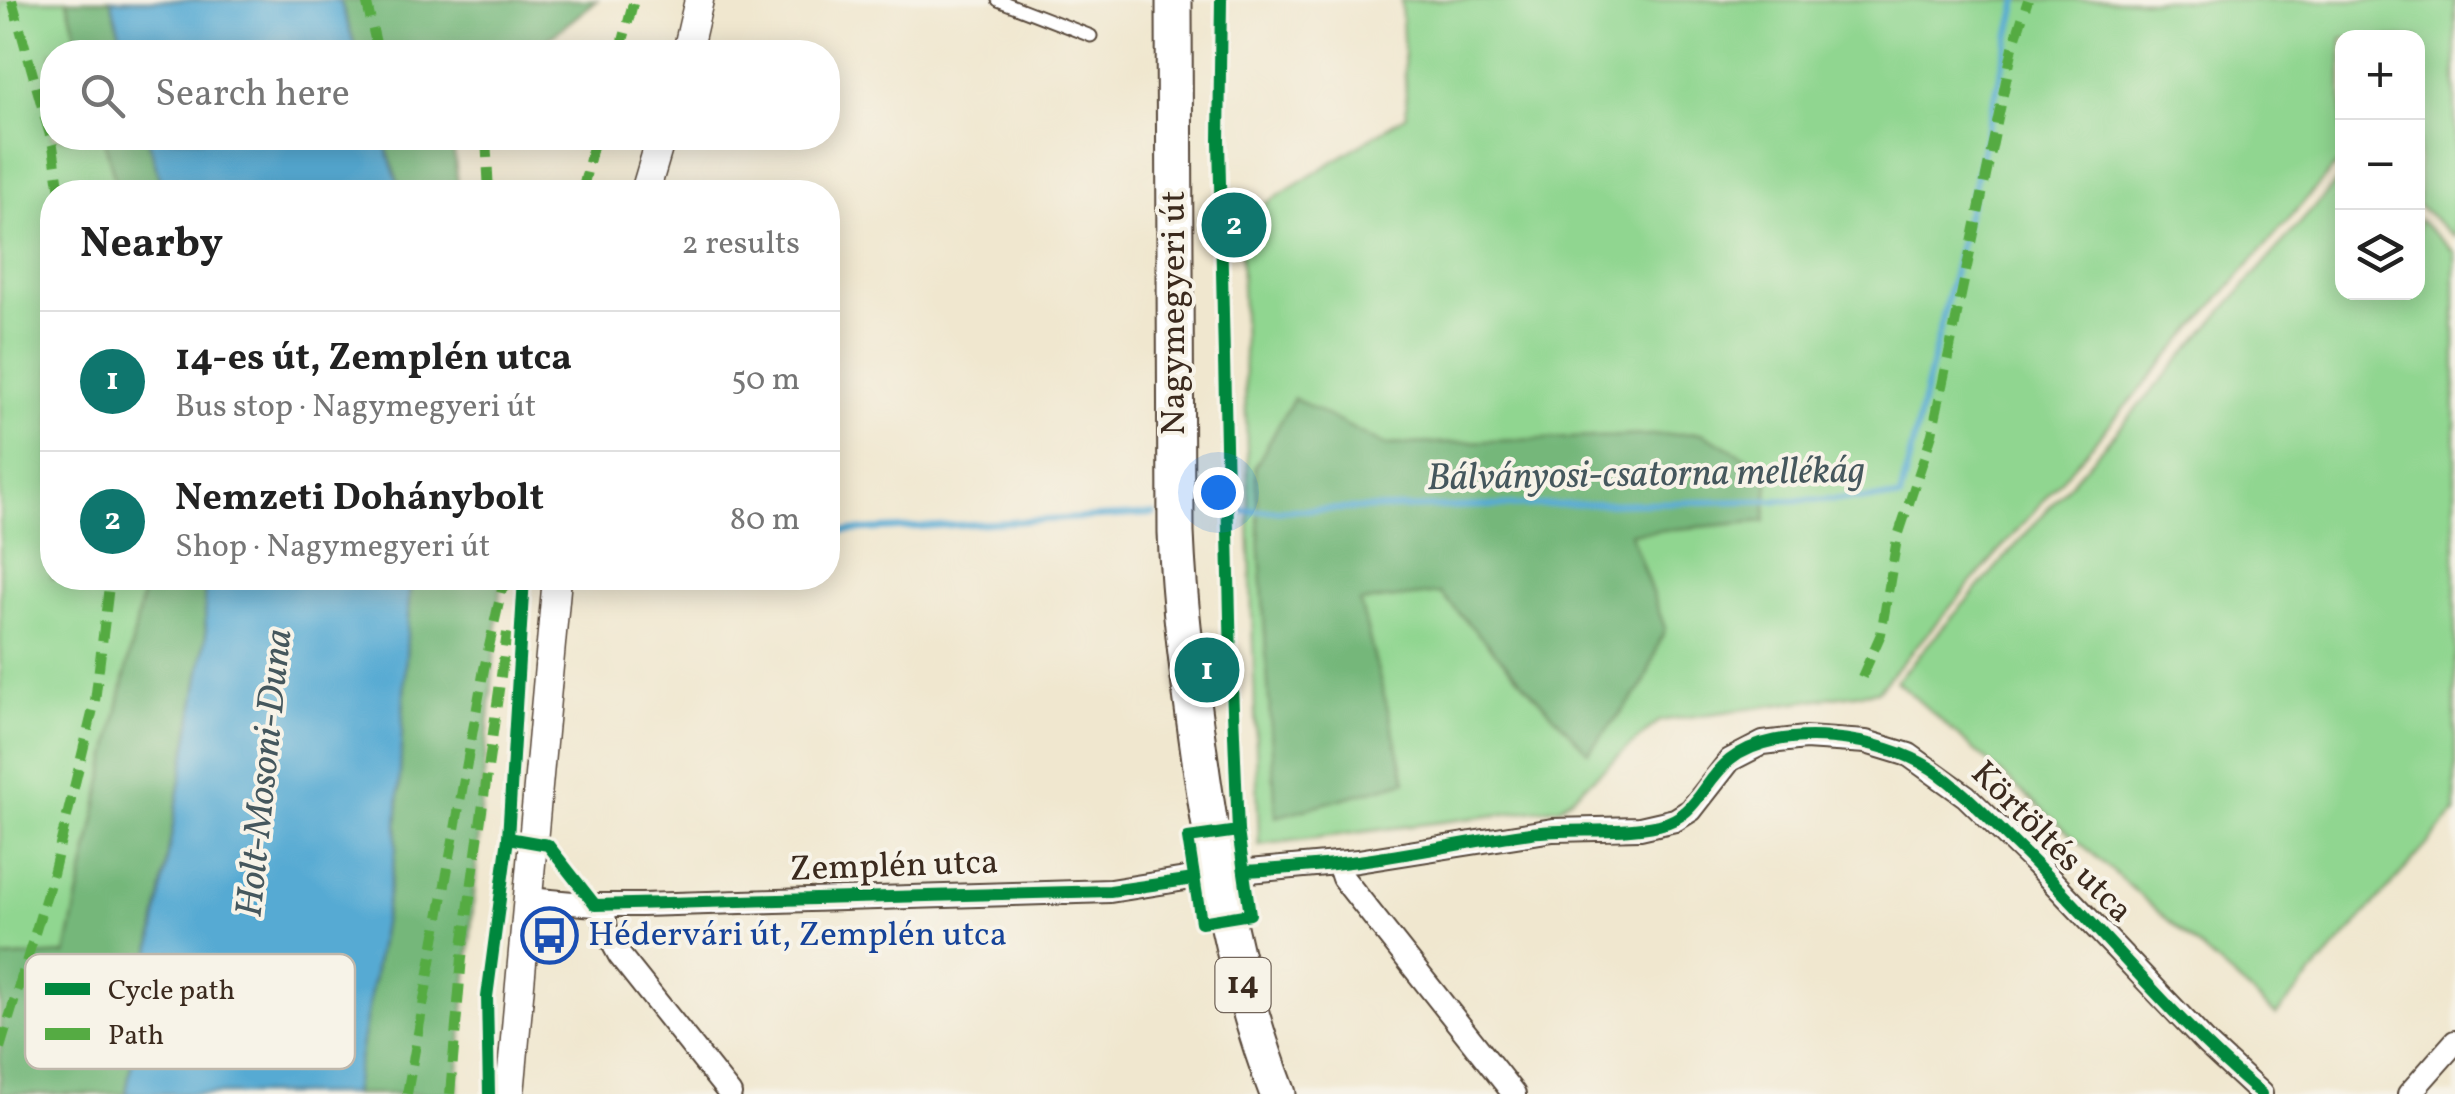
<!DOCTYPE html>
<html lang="en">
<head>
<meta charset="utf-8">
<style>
  :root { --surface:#fff; --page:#f6f6f6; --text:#222; --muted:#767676; --line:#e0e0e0; --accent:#0f766e }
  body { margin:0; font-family:Vollkorn,serif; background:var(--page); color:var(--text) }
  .controls { position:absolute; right:30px; top:30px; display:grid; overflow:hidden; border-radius:20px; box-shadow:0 5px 25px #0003 }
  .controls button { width:90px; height:90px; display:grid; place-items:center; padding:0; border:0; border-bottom:2px solid var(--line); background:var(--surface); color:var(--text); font:50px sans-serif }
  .you { position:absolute; left:1218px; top:492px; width:35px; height:35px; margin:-25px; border:8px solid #fff; border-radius:50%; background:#1a73e8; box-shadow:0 0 0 15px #1a73e833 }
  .badge { display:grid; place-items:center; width:65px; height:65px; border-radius:50%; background:var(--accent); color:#fff; font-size:32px; font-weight:700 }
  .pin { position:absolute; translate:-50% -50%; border:5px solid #fff; box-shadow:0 2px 10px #0006 }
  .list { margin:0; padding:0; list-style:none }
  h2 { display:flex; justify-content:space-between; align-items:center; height:130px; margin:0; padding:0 40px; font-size:42px }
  h2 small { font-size:32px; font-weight:400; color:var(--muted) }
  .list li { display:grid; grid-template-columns:65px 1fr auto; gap:30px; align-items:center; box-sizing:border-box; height:140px; padding:0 40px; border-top:2px solid var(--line) }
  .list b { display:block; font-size:38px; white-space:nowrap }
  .list p { margin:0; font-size:32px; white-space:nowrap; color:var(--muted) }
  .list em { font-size:32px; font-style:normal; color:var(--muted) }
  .icon { flex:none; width:55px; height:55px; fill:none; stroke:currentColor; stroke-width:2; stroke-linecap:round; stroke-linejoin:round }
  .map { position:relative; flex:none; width:2455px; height:1094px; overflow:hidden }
  .search { position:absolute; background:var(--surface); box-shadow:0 5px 25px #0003; left:40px; top:40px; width:800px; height:110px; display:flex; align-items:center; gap:25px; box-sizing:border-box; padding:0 35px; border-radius:40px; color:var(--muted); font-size:38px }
  .panel { position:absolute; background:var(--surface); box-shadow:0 5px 25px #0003; left:40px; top:180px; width:800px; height:410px; border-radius:40px }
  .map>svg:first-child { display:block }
  .green { fill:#90d690; stroke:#668057; stroke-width:2.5 }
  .forest { fill:#74b77a; stroke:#58704c; stroke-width:2.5 }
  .water { fill:#57aad3; stroke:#496a78; stroke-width:2.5 }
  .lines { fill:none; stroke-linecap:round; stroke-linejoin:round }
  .stream { stroke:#57aad3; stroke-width:6 }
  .service-casing { stroke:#564639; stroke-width:15 }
  .minor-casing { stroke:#564639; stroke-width:26 }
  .tertiary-casing { stroke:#564639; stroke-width:31 }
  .primary-casing { stroke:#564639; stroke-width:39 }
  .service { stroke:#fff; stroke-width:11 }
  .minor { stroke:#fff; stroke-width:22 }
  .tertiary { stroke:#fff; stroke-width:28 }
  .primary { stroke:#fff; stroke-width:35 }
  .quiet { stroke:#55ab43; stroke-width:10; stroke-dasharray:20 10; stroke-linecap:butt }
  .cycleway-casing { stroke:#f7f3e8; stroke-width:19 }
  .cycleway { stroke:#00873e; stroke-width:12 }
  .labels { text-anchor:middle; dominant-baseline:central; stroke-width:8; stroke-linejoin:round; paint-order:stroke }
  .shield { fill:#f7f3e8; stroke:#73665b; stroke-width:2.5 }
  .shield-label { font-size:32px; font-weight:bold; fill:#3b2a1e }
  .street-label { font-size:35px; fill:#3b2a1e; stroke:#f7f3e8 }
  .transit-label { font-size:35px; fill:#164399; stroke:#f7f3e8; text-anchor:start }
  .water-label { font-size:38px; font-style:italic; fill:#45575d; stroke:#f7f3e8 }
  .key { fill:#f7f3e8; stroke:#bfb7ab; stroke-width:2.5 }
  .key-label { font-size:28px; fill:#3b2a1e }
</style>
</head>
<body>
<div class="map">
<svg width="2455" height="1094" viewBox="0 0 2455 1094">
  <rect width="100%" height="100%" fill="#f7f3e8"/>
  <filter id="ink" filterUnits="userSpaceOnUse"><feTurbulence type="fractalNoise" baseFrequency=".01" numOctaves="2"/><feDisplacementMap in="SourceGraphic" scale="20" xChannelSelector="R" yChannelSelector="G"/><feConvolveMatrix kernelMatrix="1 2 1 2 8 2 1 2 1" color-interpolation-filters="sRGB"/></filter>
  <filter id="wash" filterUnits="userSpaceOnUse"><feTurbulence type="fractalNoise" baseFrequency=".0048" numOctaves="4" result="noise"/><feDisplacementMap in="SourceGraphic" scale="40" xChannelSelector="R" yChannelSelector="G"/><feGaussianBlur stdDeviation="2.25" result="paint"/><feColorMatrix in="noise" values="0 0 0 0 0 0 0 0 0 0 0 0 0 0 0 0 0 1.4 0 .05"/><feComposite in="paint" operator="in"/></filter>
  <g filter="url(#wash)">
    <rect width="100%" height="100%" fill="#f0e7cf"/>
    <!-- green -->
    <g class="green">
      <polygon points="0,0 67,0 81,52 52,52 52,138 104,138 118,192 52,192 52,578 141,578 142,596 66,955 0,958"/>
      <polygon points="1401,0 2455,0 2455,237 2418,205 2418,38 2342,38 2342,158 1877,691 1659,721 1560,807 1259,845 1240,220 1407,115"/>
      <polygon points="2342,176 2342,292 2418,292 2418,219 2455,252 2455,813 2276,1015 1896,681"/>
    </g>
    <!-- forest -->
    <g class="forest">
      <polygon points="67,0 111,0 125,52 81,52"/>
      <polygon points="340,0 597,0 532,52 357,52"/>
      <polygon points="104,138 148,138 163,192 118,192"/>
      <polygon points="383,138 452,138 459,192 401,192"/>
      <polygon points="1294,398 1384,445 1702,433 1769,470 1765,521 1630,533 1665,628 1643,686 1588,752 1440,593 1360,602 1406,781 1276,817 1255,467"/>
      <polygon points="141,578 204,578 206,637 126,1094 0,1094 0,958 66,954 142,596"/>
      <polygon points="410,578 501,578 457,1094 353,1094 396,850"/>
    </g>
    <!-- water -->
    <g class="water">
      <polygon points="111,0 340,0 357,52 125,52"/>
      <polygon points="148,138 383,138 401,192 163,192"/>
      <polygon points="204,578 410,578 396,850 353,1094 126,1094 206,637"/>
    </g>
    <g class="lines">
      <!-- stream -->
      <g class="stream">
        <polyline points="1242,511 1900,498 2018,0"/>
        <polyline points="828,532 1154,514"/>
      </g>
    </g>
  </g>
  <g filter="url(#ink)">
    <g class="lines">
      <defs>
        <polyline id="service" points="998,0 1091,36"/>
        <g id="minor">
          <polyline points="1338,863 1343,878 1514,1094"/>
          <polyline points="528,899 595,905 641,905 1110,891 1217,874 1358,861 1553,830 1640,828 1675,820 1691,810 1730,760 1763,743 1805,738 1866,742 1909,755 1966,796 2035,863 2207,1044 2261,1094"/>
          <polyline points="603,905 606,930 620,956 730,1094"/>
          <polyline points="2409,1094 2455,1042"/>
        </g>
        <g id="tertiary">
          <polyline points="687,52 699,0"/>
          <polyline points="645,192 661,138"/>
          <polyline points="510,1094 557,578"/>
        </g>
        <path id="primary" d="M1174 0 1176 533C1179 605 1188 674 1198 745 1214 864 1235 982 1278 1094"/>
      </defs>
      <!-- service casing -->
      <use href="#service" class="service-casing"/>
      <!-- minor casing -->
      <use href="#minor" class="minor-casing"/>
      <!-- tertiary casing -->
      <use href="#tertiary" class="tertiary-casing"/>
      <!-- primary casing -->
      <use href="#primary" class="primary-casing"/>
      <!-- service -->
      <use href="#service" class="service"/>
      <!-- minor -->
      <use href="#minor" class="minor"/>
      <!-- tertiary -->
      <use href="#tertiary" class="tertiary"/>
      <!-- primary -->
      <use href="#primary" class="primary"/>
      <!-- quiet -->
      <g class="quiet">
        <polyline points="12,0 53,146 60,192"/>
        <polyline points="366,0 378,52"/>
        <polyline points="620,52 634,0"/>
        <polyline points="486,138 489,192"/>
        <polyline points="582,192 595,138"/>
        <polyline points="1862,677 1881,634 1897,539 1932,434 2013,47 2028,0"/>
        <polyline points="0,1048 53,874 95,701 110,578"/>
        <polyline points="407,1094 484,669 502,589 518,578"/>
        <polyline points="450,1094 463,946 507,633"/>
      </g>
      <defs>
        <g id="cycleway">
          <polyline points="1221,0 1219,140 1231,662 1238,831 1250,914 1201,922 1188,838 1238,831"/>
          <polyline points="508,838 548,845 595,905 1110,891 1194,879"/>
          <path d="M1245 871C1283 869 1321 866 1358 861 1416 854 1473 840 1531 833 1573 828 1618 834 1659 825 1698 816 1702 782 1730 760 1779 721 1883 737 1932 769 1963 790 1989 819 2016 845 2100 926 2172 1020 2261 1094"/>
          <polyline points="489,1094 487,997 508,838 524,578"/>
        </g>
      </defs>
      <!-- cycleway casing -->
      <use href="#cycleway" class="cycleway-casing"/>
      <!-- cycleway -->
      <use href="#cycleway" class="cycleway"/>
    </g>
  </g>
  <!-- icons -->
  <defs>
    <symbol id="bus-ring" viewBox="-11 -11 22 22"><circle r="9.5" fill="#f7f3e8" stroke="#1a4fb4" stroke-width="1.5"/><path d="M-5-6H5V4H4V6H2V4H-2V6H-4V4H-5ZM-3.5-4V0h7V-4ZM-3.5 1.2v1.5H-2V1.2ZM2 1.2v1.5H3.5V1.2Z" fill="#1a4fb4"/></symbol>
  </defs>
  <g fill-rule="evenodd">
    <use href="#bus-ring" x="518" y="904" width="63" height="63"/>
  </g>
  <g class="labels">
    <!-- shield labels -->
    <rect class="shield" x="1215.5" y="958" width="55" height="54" rx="8"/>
    <g class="shield-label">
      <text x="1243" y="985">14</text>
    </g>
    <!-- street labels -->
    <g class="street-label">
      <text transform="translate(1175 313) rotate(-90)">Nagymegyeri út</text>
      <text transform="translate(2051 843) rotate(45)">Körtöltés utca</text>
      <text transform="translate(894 867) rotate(-2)">Zemplén utca</text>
    </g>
    <!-- transit labels -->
    <g class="transit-label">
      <text x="588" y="936">Hédervári út, Zemplén utca</text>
    </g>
    <!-- water labels -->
    <g class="water-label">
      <text transform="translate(1646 476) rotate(-1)">Bálványosi-csatorna mellékág</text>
      <text transform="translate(266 773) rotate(-84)">Holt-Mosoni-Duna</text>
    </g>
  </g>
  <!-- legend -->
  <rect x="25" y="954" width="330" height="115" rx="15" class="key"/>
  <rect x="45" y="983" width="45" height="12" fill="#00873e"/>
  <rect x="45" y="1028" width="45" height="12" fill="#55ab43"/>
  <g class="key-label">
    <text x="108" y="999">Cycle path</text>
    <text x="108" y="1044">Path</text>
  </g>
</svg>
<div class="controls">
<button>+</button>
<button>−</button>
<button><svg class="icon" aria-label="layers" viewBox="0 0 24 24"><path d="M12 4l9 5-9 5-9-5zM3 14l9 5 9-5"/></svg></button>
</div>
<div class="you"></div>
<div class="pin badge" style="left:1207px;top:670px">1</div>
<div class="pin badge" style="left:1234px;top:225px">2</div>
<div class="search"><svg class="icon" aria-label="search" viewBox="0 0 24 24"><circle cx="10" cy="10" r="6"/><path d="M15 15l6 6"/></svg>Search here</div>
<section class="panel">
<h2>Nearby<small>2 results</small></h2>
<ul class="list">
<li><span class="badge">1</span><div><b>14-es út, Zemplén utca</b><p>Bus stop · Nagymegyeri út</p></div><em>50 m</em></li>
<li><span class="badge">2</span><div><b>Nemzeti Dohánybolt</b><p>Shop · Nagymegyeri út</p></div><em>80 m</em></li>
</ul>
</section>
</div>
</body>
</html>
